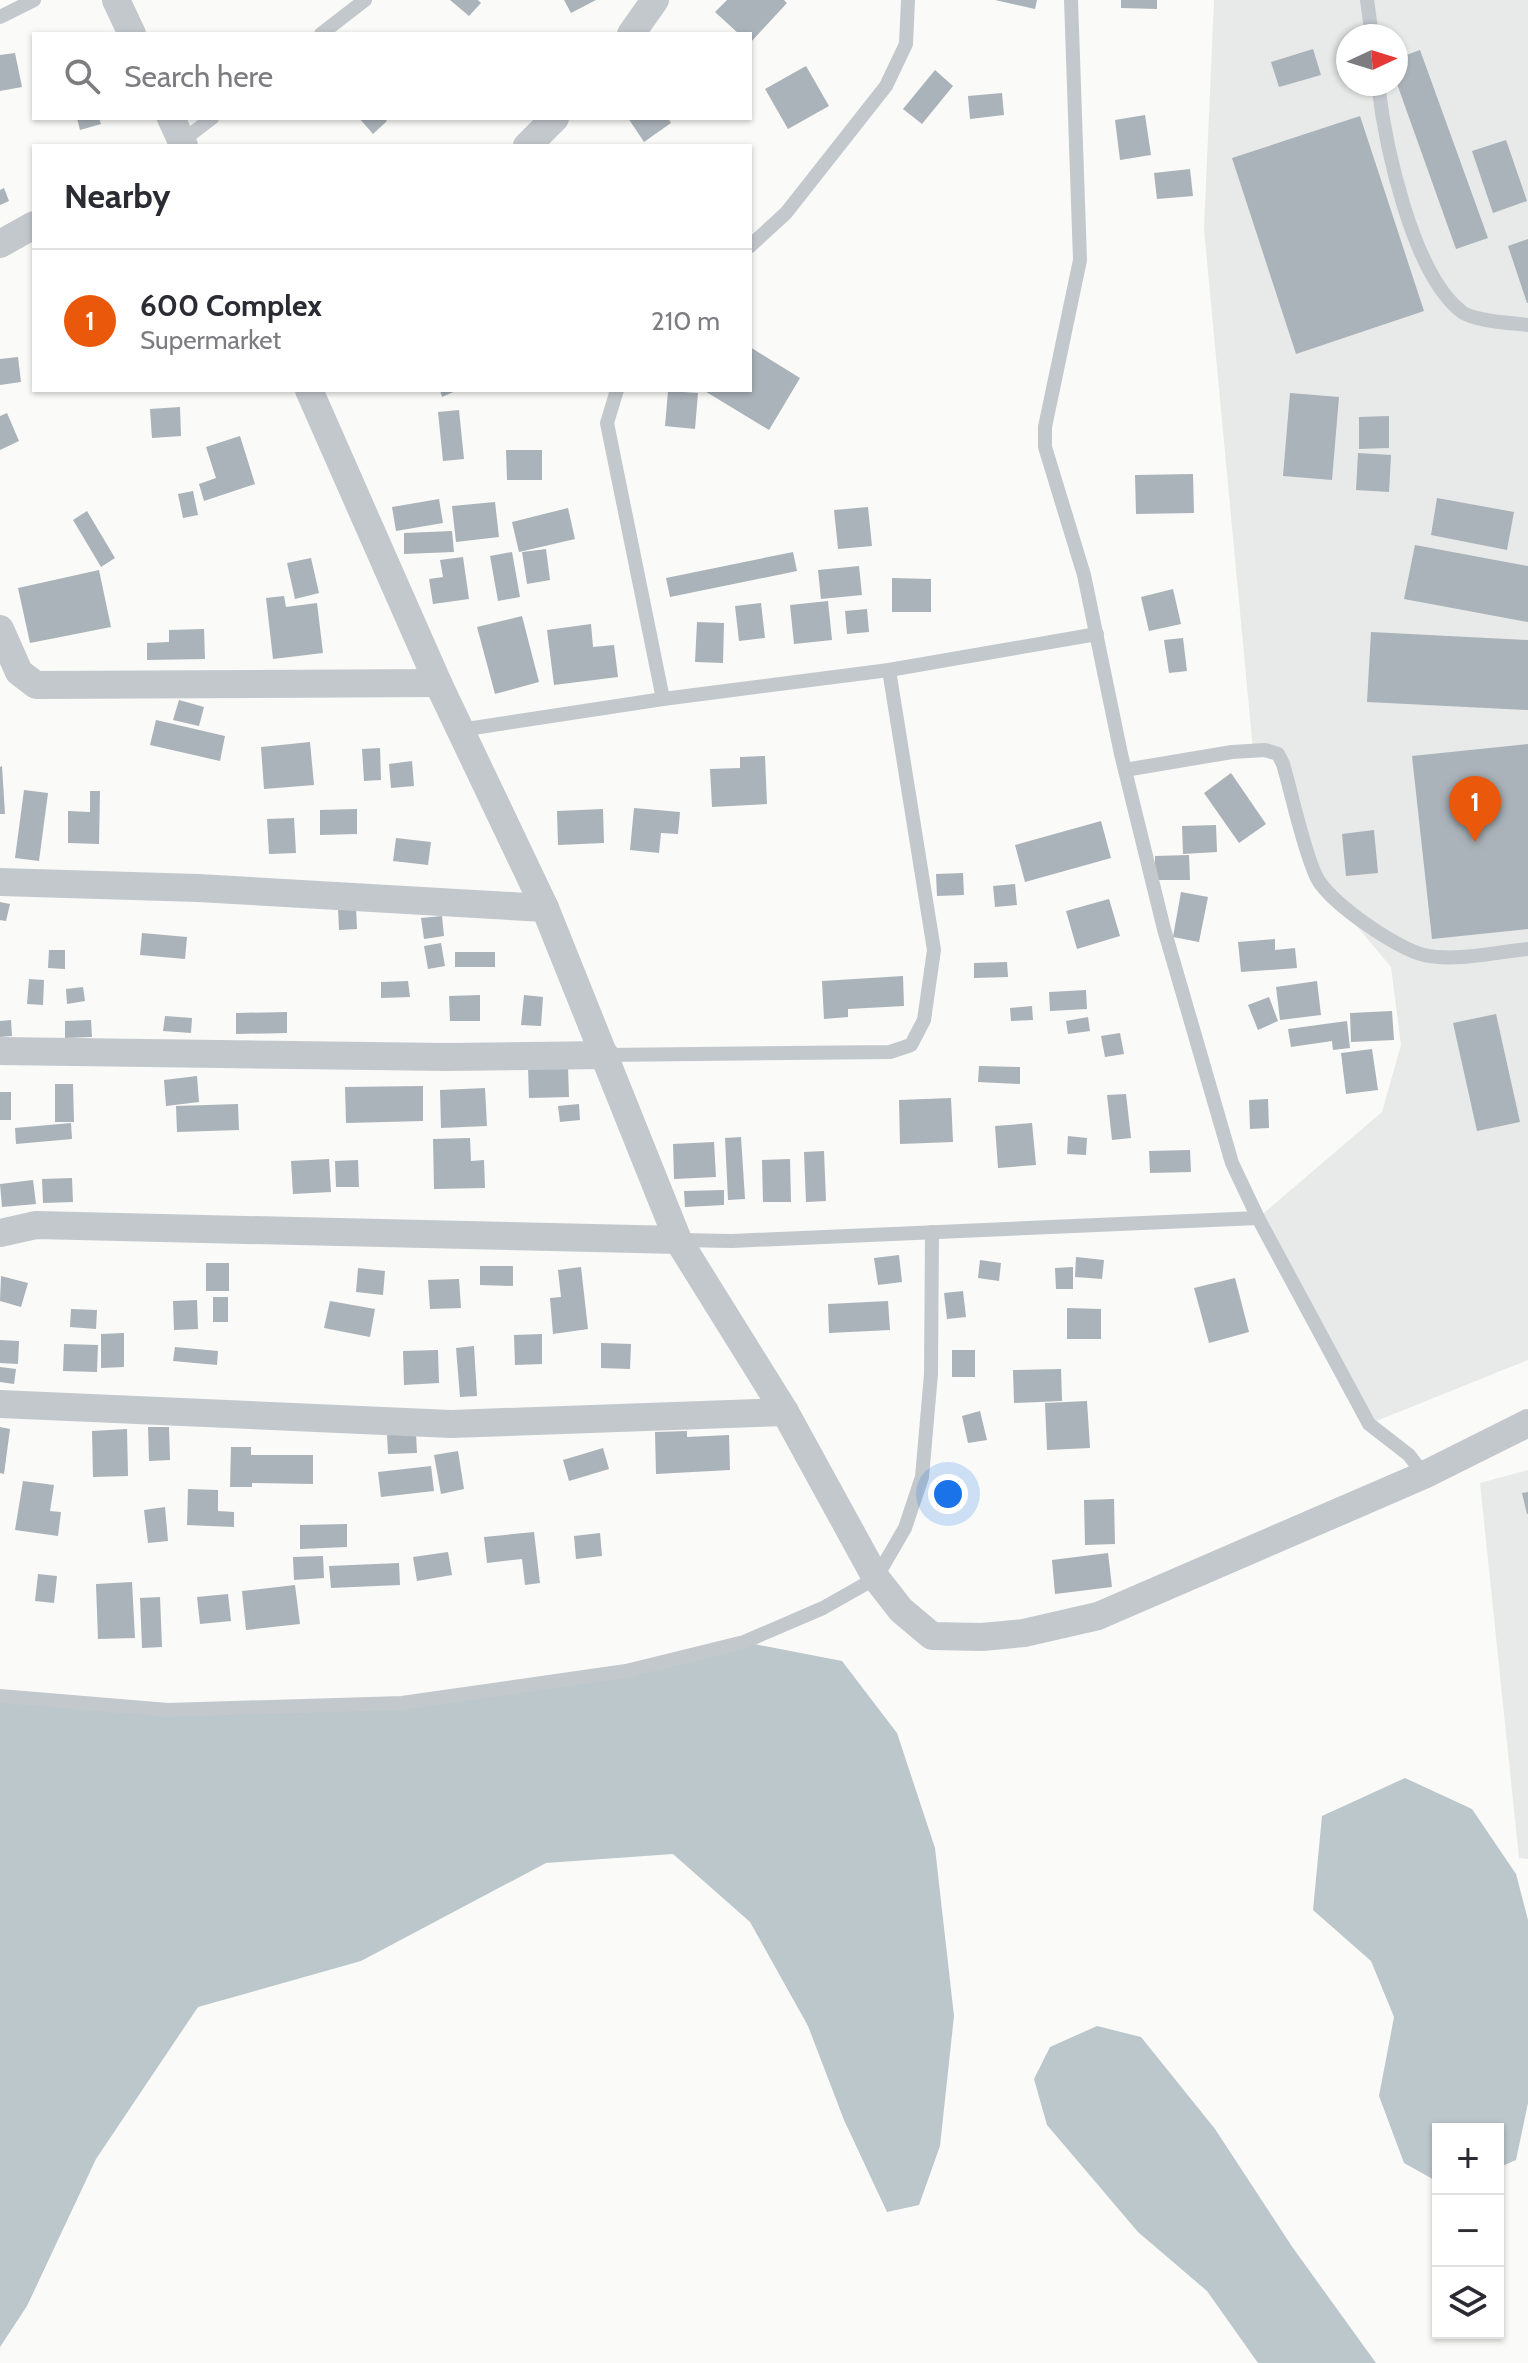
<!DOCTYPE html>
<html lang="en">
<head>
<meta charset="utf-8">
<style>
  :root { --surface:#fff; --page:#f7f7f7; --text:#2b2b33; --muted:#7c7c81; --line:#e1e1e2; --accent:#ea580c }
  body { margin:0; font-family:Cabin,sans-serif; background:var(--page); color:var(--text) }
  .controls { position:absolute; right:24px; bottom:24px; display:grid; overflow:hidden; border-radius:0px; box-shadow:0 2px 6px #0004 }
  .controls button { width:72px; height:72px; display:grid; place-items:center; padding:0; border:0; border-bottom:2px solid var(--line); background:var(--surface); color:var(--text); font:40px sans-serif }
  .compass { position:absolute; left:1336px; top:24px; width:72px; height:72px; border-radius:50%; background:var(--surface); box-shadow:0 2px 6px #0004; rotate:86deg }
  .you { position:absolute; left:948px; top:1494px; width:28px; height:28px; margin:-20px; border:6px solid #fff; border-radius:50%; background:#1a73e8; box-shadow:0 0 0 12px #1a73e833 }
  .badge { display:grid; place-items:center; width:52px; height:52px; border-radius:50%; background:var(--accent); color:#fff; font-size:26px; font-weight:700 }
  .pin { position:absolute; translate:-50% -66px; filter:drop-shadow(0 2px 4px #0008) }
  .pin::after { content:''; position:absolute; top:42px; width:28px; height:24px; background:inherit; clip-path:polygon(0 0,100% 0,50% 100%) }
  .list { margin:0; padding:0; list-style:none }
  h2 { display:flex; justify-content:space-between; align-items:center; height:104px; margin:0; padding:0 32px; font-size:34px }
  h2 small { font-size:26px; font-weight:400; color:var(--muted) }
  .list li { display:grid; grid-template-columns:52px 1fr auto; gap:24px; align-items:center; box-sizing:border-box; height:144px; padding:0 32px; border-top:2px solid var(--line) }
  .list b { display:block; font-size:30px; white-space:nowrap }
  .list p { margin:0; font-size:26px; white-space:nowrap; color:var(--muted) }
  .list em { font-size:26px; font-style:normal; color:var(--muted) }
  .icon { flex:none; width:44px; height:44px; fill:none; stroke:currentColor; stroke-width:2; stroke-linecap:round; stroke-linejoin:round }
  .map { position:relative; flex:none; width:1528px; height:2363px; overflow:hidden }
  .search { position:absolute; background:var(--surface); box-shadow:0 2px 6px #0004; left:32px; top:32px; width:720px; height:88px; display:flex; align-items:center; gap:20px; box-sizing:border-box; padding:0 28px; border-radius:0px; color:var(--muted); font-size:30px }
  .panel { position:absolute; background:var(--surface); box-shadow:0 2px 6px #0004; left:32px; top:144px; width:720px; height:248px; border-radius:0px }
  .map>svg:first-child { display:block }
  .built { fill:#e8e9e9; fill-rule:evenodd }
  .water { fill:#bbc7cb }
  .building { fill:#aab3b9 }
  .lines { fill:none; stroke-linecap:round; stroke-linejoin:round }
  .lane { stroke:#c3c8cc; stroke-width:14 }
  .street { stroke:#c3c8cc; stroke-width:28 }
</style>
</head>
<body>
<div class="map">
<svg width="1528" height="2363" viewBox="0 0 1528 2363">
  <rect width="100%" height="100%" fill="#fafaf8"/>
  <!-- built -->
  <g class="built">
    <path d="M1214 0H1528V1360L1369 1424 1258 1218 1382 1112 1401 1045 1391 967 1329 893 1283 764 1253 750 1204 229ZM1348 36H1396V84H1348Z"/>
    <polygon points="1528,1470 1528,1859 1519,1858 1480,1483"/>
  </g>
  <!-- water -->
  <g class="water">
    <polygon points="744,1642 842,1661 897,1733 935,1848 954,2016 940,2146 919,2205 887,2212 844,2120 808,2026 750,1922 673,1854 546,1863 361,1961 198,2007 96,2159 27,2306 0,2347 0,1696 168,1710 402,1703 626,1671"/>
    <polygon points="1405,1778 1472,1809 1516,1874 1528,1920 1528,2103 1516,2160 1498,2168 1498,2129 1438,2129 1438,2182 1404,2163 1379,2096 1394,2017 1371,1961 1313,1910 1322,1816"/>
    <polygon points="1097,2026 1141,2037 1215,2129 1293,2248 1376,2363 1258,2363 1207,2291 1138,2232 1047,2125 1034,2079 1050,2047"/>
  </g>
  <!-- building -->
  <g class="building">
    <polygon points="450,0 478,0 481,3 469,16"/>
    <polygon points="564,0 596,0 571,13"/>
    <polygon points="727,0 784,0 787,3 750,43 750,34 739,34 715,12"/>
    <polygon points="995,0 1037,0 1035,9"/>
    <polygon points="1121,0 1157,0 1157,9 1121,8"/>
    <polygon points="1313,49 1321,75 1279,87 1271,62"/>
    <polygon points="1420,50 1488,238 1456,249 1396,81 1396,59"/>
    <polygon points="15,53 22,87 0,91 0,55"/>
    <polygon points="806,66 829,106 788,129 765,89"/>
    <polygon points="935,70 953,86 922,124 903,109"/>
    <polygon points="1002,93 1004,115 970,119 968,96"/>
    <polygon points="1145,115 1151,155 1120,160 1115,120"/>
    <polygon points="1360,116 1424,311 1296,354 1232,158"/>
    <polygon points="77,118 99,118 101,124 80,130"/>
    <polygon points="359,118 384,118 387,121 373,134"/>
    <polygon points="628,118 668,118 671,123 644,142"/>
    <polygon points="1506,140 1527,201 1493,213 1472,151"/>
    <polygon points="1190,169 1193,196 1157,199 1154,173"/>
    <polygon points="4,188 9,201 0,205 0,190"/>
    <polygon points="1528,239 1528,303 1527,303 1508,246"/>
    <polygon points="750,347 800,378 769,430 703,390 750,390"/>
    <polygon points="18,357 21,382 0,385 0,359"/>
    <polygon points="440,390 458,390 442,397"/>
    <polygon points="668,391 698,393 695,429 665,426"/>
    <polygon points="1290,393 1339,397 1332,480 1283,476"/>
    <polygon points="180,407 181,436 152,438 150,409"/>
    <polygon points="459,410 464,459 443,461 438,412"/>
    <polygon points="7,413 19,441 0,450 0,416"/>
    <polygon points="1389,416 1389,448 1359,449 1359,417"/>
    <polygon points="240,436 255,484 204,501 199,484 216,478 206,447"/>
    <polygon points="506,450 542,450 542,480 507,480"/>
    <polygon points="1358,453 1391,455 1389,492 1356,490"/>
    <polygon points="1193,474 1194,513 1136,514 1135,475"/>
    <polygon points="193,491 198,515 183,518 178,494"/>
    <polygon points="1437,498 1514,512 1507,550 1431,535"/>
    <polygon points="439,499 443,523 396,531 392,507"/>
    <polygon points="495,502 499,537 456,542 452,506"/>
    <polygon points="868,507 872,546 838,549 834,510"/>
    <polygon points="568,508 575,539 519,552 512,522"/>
    <polygon points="87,511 115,558 101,567 73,520"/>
    <polygon points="452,531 454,552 404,554 404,533"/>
    <polygon points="1415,545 1528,566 1528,622 1404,599"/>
    <polygon points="546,549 550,580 527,584 522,552"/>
    <polygon points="512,552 520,597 498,601 490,556"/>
    <polygon points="793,552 797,571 670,597 666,578"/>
    <polygon points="463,557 469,599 433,604 429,579 443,577 440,560"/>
    <polygon points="311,558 319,593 295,599 287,563"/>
    <polygon points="859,566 862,595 821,599 818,570"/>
    <polygon points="99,570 111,627 30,643 18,588"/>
    <polygon points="892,578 931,579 931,612 892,612"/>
    <polygon points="1173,589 1181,624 1149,631 1141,597"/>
    <polygon points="284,596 286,607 317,603 323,653 273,659 266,598"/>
    <polygon points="828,601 832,640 794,644 790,605"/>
    <polygon points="761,603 765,638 739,641 735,606"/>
    <polygon points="867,609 869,632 847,634 845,611"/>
    <polygon points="522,616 539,682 495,694 477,627"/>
    <polygon points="697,622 724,623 723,663 695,662"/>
    <polygon points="591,624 593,647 614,645 618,677 554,685 547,630"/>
    <polygon points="204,629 205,659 147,660 147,643 169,642 169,630"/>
    <polygon points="1371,632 1528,640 1528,710 1367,702"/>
    <polygon points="1183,638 1187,671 1169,673 1164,640"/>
    <polygon points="179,700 204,707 199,726 173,720"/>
    <polygon points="156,720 225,736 220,761 150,745"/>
    <polygon points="310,742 314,785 264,789 261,747"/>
    <polygon points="1528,744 1528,929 1432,939 1412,756"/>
    <polygon points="380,748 381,780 364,781 362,749"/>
    <polygon points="765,756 767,804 712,807 710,769 740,768 740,757"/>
    <polygon points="412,761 414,786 391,788 389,764"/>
    <polygon points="2,766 5,814 0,814 0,767"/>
    <polygon points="1231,773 1266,824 1239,843 1204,793"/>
    <polygon points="24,790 48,793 39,861 15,858"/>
    <polygon points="90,791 100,791 99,844 68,843 68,811 90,812"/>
    <polygon points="634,808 680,812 678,834 661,833 659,853 630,850"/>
    <polygon points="357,809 357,834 320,835 320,810"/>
    <polygon points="603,809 604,843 558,845 557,811"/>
    <polygon points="294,818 296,853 269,854 267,819"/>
    <polygon points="1101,821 1111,858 1025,882 1015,845"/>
    <polygon points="1216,825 1217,852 1183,854 1182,826"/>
    <polygon points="1374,830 1378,873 1346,876 1342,834"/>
    <polygon points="396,838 431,842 428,865 393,861"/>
    <polygon points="1189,855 1190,880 1155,880 1155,856"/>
    <polygon points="963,873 964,895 937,896 936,874"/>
    <polygon points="1015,884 1017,905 995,907 993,886"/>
    <polygon points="1181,892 1208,897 1199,942 1173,937"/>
    <polygon points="1109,899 1120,936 1077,949 1066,911"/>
    <polygon points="0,902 10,904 6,921 0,920"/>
    <polygon points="356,907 357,929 339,930 338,908"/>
    <polygon points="442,916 444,936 424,939 421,918"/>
    <polygon points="142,933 187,937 185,959 140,955"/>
    <polygon points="1275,939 1275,950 1295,948 1297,968 1241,972 1238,942"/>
    <polygon points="441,943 445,966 428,969 424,946"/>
    <polygon points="49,950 65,950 65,969 48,968"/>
    <rect x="455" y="952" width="40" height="15"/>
    <polygon points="1007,962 1008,977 974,978 974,963"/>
    <polygon points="903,976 904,1006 848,1009 848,1017 824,1019 822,981"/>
    <polygon points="29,979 44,980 43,1005 27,1004"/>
    <polygon points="408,981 410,997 381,998 381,982"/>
    <polygon points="1317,981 1321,1015 1280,1020 1276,987"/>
    <polygon points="83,987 85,1001 67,1004 66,989"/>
    <polygon points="1086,990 1087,1009 1050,1011 1049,992"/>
    <polygon points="480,995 480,1021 450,1021 449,996"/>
    <polygon points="524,995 543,997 541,1026 521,1025"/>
    <polygon points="1269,997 1278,1021 1258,1030 1248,1005"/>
    <polygon points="1032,1006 1033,1020 1011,1021 1010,1008"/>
    <polygon points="1392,1011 1394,1040 1351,1042 1350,1013"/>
    <polygon points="287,1012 287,1033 236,1034 236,1013"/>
    <polygon points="1496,1014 1520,1122 1477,1131 1453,1023"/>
    <polygon points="165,1016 192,1018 191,1033 163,1031"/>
    <polygon points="1088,1017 1090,1031 1068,1034 1066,1021"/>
    <polygon points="11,1020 12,1036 0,1037 0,1021"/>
    <polygon points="91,1020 92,1037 65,1038 65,1021"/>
    <polygon points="1347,1021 1350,1048 1333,1050 1332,1041 1291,1047 1288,1029"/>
    <polygon points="1120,1033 1124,1054 1105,1057 1101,1036"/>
    <polygon points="1372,1049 1378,1090 1346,1094 1341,1053"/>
    <polygon points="979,1066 1020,1067 1020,1084 978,1082"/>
    <polygon points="568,1067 569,1097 529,1098 528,1068"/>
    <polygon points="197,1076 199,1102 166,1106 164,1080"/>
    <polygon points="55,1084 73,1084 74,1122 55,1122"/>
    <polygon points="423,1086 423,1121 346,1123 345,1087"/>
    <polygon points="485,1088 487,1126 441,1128 440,1090"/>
    <rect x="0" y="1092" width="11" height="28"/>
    <polygon points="1126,1094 1131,1138 1112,1140 1107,1095"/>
    <polygon points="951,1098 953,1142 900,1144 899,1100"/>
    <polygon points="1268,1099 1269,1128 1250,1129 1249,1100"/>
    <polygon points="238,1104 239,1130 177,1132 176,1106"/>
    <polygon points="579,1104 580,1120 560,1122 558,1106"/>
    <polygon points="71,1123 72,1139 16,1144 15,1128"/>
    <polygon points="1032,1123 1036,1165 998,1168 995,1126"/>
    <polygon points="1068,1136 1087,1138 1086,1155 1067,1154"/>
    <polygon points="741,1137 745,1199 728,1200 725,1138"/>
    <polygon points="470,1138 471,1161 484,1160 485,1188 434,1189 433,1139"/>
    <polygon points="714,1142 716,1177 674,1179 673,1144"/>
    <polygon points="1190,1150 1191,1172 1150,1173 1149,1151"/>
    <polygon points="824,1151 826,1201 806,1202 804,1152"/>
    <polygon points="329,1159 331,1192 293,1194 291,1161"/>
    <polygon points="790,1159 791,1202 763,1202 762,1160"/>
    <polygon points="358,1160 359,1187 336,1187 335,1161"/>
    <polygon points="72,1178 73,1202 43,1203 42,1179"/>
    <polygon points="33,1180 36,1204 2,1207 0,1184"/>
    <polygon points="724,1190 724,1205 685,1207 684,1191"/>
    <polygon points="899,1255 902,1282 878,1285 874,1258"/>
    <polygon points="1076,1257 1104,1260 1102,1279 1075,1277"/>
    <polygon points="980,1260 1001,1263 999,1281 978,1278"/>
    <rect x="206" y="1263" width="23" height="28"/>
    <polygon points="480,1266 513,1266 513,1286 480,1285"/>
    <polygon points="581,1267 588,1329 553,1334 550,1298 561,1297 558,1270"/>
    <polygon points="1073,1267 1073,1289 1056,1289 1055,1268"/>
    <polygon points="358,1268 385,1271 383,1295 356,1292"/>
    <polygon points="1,1276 28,1283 21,1307 0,1301"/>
    <polygon points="1235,1278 1249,1332 1209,1343 1194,1288"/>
    <polygon points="459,1279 461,1308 430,1309 428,1280"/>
    <polygon points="963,1291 966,1317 947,1319 944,1293"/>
    <rect x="213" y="1297" width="15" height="25"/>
    <polygon points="197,1300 198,1329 174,1330 173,1301"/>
    <polygon points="330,1301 375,1309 370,1337 324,1328"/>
    <polygon points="888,1301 890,1330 829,1333 828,1304"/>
    <polygon points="1067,1308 1101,1309 1101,1339 1067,1339"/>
    <polygon points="71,1309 97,1310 96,1329 70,1327"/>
    <polygon points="124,1333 124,1367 101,1368 101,1334"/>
    <polygon points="542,1334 542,1364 515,1365 514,1335"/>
    <polygon points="0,1340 19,1341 18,1364 0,1363"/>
    <polygon points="601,1343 631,1344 630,1369 601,1368"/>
    <polygon points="64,1344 98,1345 97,1372 63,1371"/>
    <polygon points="474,1346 477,1396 460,1397 456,1348"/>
    <polygon points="175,1347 218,1351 217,1365 173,1361"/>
    <polygon points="438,1350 439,1383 404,1385 403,1351"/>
    <rect x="952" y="1350" width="23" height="27"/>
    <polygon points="0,1367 16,1369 14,1384 0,1382"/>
    <polygon points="1061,1369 1062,1401 1014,1403 1013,1370"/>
    <polygon points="1087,1401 1090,1448 1047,1450 1045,1403"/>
    <polygon points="980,1411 987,1440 968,1443 962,1416"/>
    <polygon points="0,1427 10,1429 4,1474 0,1473"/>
    <polygon points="148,1427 169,1427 170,1460 149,1461"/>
    <polygon points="127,1429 128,1476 93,1477 92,1431"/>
    <polygon points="687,1431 687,1437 729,1435 730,1470 656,1474 655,1432"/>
    <polygon points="416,1433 417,1453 388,1454 387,1434"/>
    <polygon points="231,1447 251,1447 251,1455 313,1455 313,1484 252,1483 252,1487 230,1487"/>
    <polygon points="603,1448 609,1469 569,1481 563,1460"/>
    <polygon points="458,1451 464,1489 441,1494 434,1455"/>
    <polygon points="431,1466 434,1491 381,1497 378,1472"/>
    <polygon points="23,1481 54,1485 50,1511 61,1512 58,1536 15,1530"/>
    <polygon points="188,1489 218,1490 218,1511 234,1512 234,1527 187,1525"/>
    <polygon points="1528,1492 1528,1514 1527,1514 1522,1493"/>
    <polygon points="1114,1499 1115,1544 1085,1545 1084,1500"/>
    <polygon points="165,1507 168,1541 148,1543 144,1510"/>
    <polygon points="347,1524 347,1547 300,1549 300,1525"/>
    <polygon points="534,1532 540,1583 525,1585 522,1559 487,1563 484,1537"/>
    <polygon points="600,1533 602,1556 576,1559 574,1536"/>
    <polygon points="448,1552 452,1575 417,1581 413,1557"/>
    <polygon points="1108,1553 1112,1587 1055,1594 1052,1560"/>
    <polygon points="323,1556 324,1578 294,1580 293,1557"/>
    <polygon points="399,1563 400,1585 331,1588 329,1566"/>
    <polygon points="38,1574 57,1576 54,1603 35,1601"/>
    <polygon points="132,1582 135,1638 98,1639 96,1584"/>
    <polygon points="295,1585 300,1624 246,1630 242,1591"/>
    <polygon points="228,1594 231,1621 200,1624 197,1597"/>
    <polygon points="160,1597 162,1647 142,1648 140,1598"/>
  </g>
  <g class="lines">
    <!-- lane -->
    <g class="lane">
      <polyline points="1071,0 1080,260 1045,427 1045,447 1084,575 1121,754 1164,929 1232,1163 1258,1218 1369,1424 1409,1455 1424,1475"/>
      <polyline points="1367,0 1372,36"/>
      <polyline points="0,17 34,0"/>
      <polyline points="321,34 365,0"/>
      <path d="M1378 84C1385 144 1412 274 1462 312 1474 321 1512 323 1528 325"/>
      <polyline points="182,141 212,118"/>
      <polyline points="750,246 786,213 886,86 906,44 908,0"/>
      <polyline points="617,390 607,423 663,699"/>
      <polyline points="460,730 663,699 889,670 1097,634"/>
      <path d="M1125 770 1232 752 1265 750 1278 754 1283 764C1293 798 1302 845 1316 876 1327 901 1397 949 1424 955 1456 962 1495 952 1528 949"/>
      <polyline points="605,1055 890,1052 911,1045 924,1020 934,950 889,670"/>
      <polyline points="679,1240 732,1241 1258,1218"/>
      <polyline points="0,1696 168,1710 402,1703 626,1671 744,1642 823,1608 876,1578 905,1528 922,1477 931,1374 932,1232"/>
    </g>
    <!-- street -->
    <g class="street">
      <polyline points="116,0 132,34"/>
      <polyline points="631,34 655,0"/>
      <polyline points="171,118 184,146"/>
      <polyline points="527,146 555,118"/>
      <polyline points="0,244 34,225"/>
      <polyline points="309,390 438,683 545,908 678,1240 785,1412 876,1578 901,1610 932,1636 982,1637 1024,1633 1098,1616 1424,1475 1528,1423"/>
      <polyline points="0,629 19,672 36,685 438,683"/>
      <polyline points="0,882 198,888 545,908"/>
      <polyline points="0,1051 447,1057 605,1055"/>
      <polyline points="0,1233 36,1225 678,1240"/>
      <polyline points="0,1404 451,1424 785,1412"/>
    </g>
  </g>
</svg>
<div class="controls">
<button>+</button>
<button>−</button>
<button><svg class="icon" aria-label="layers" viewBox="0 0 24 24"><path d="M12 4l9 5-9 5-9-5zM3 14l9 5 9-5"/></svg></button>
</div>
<svg class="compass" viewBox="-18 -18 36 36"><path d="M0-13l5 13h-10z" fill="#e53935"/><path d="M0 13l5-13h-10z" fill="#7c7c81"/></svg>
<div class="you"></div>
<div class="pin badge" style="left:1475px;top:842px">1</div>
<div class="search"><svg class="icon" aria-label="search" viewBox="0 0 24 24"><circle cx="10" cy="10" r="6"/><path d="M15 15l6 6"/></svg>Search here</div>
<section class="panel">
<h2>Nearby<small></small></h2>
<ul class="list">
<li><span class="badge">1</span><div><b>600 Complex</b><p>Supermarket</p></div><em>210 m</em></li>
</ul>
</section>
</div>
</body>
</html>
